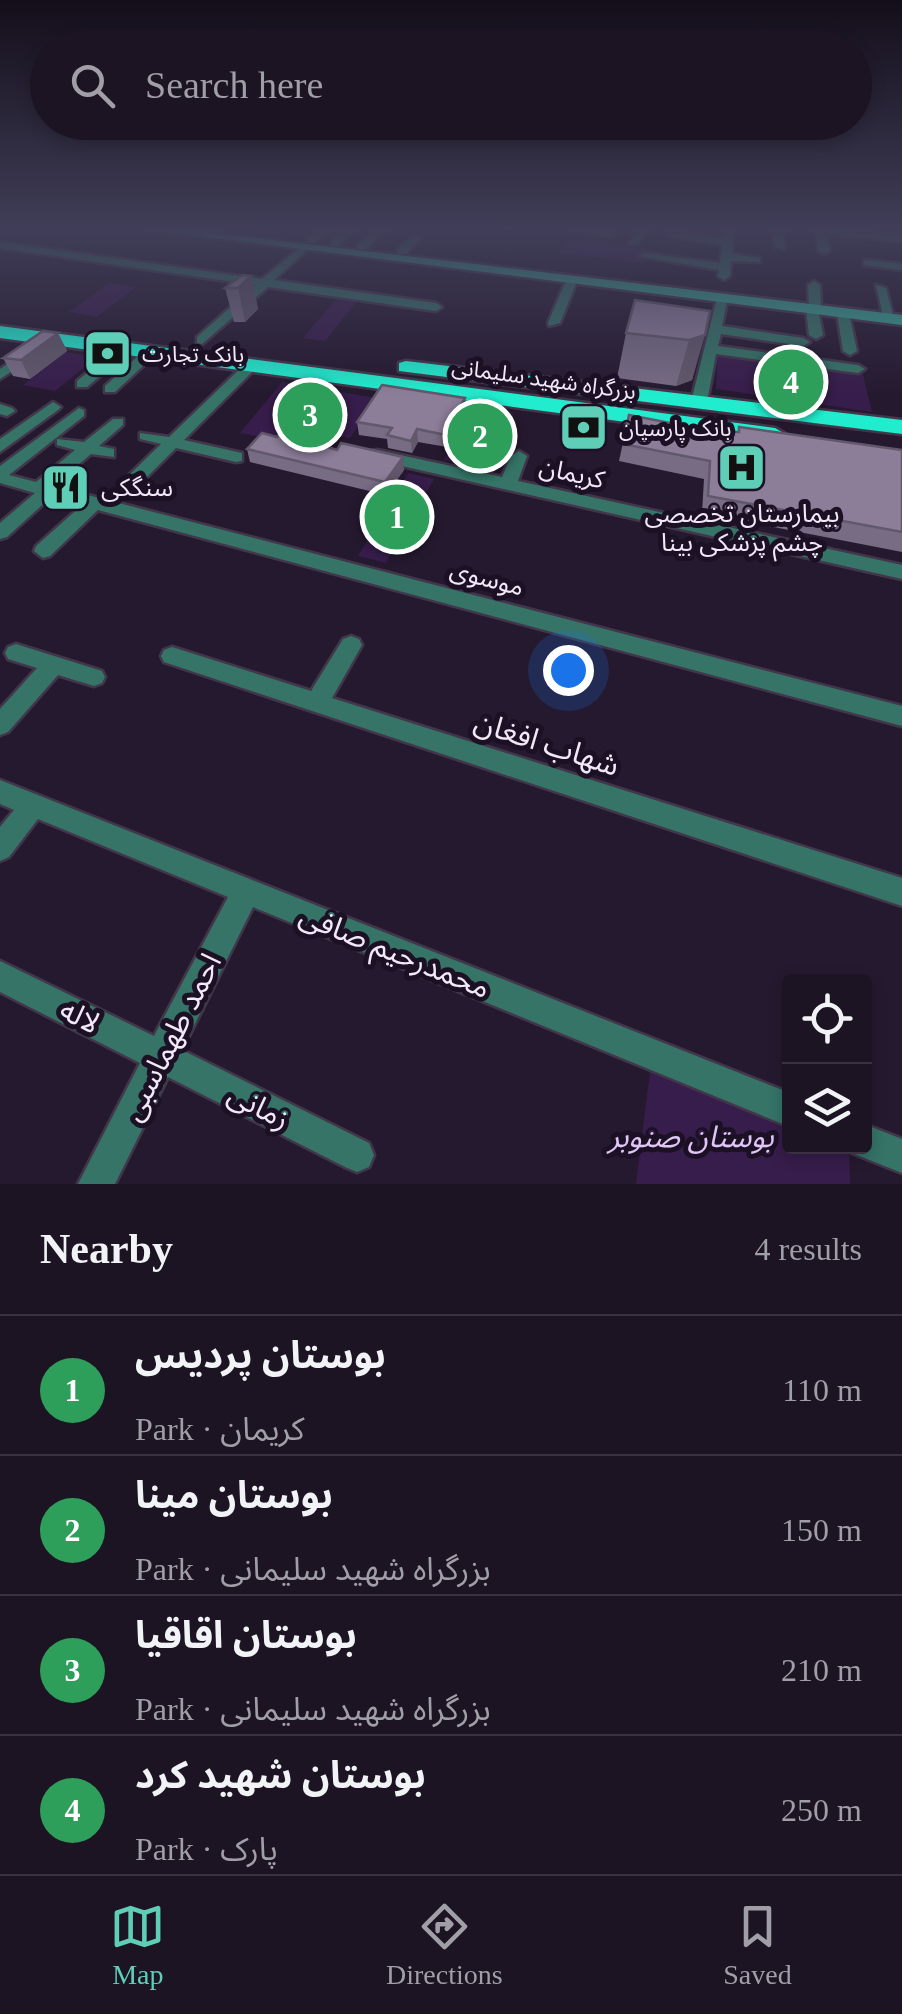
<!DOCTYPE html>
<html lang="en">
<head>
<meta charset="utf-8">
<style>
  :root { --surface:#1c1323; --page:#251c2b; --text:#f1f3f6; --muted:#a09ea6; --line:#3a3241; --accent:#5eceb7 }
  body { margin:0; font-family:"Times New Roman","Noto Sans Arabic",serif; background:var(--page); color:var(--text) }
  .controls { position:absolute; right:30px; bottom:30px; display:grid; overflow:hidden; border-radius:10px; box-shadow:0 5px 15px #0003 }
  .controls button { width:90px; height:90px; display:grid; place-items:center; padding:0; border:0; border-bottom:2px solid var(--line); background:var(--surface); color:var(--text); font:50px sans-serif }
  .you { position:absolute; left:568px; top:670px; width:35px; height:35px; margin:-25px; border:8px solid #fff; border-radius:50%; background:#1a73e8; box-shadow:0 0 0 15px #1a73e833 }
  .badge { display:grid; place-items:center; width:65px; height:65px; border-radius:50%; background:var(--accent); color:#fff; font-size:32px; font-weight:700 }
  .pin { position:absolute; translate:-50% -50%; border:5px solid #fff; box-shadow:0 2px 10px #0006 }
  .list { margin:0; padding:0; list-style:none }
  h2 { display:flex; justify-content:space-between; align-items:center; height:130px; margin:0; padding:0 40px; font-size:42px }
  h2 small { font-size:32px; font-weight:400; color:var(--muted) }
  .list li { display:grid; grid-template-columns:65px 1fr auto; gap:30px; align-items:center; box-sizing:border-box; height:140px; padding:0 40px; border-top:2px solid var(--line) }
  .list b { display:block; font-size:38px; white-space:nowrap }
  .list p { margin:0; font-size:32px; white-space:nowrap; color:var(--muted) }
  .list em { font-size:32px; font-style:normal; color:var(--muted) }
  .icon { flex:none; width:55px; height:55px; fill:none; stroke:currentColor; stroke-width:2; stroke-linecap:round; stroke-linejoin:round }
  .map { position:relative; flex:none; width:902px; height:1184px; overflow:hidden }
  .search { position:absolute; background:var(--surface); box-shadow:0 5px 15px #0003; left:30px; right:30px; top:30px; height:110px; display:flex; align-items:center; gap:25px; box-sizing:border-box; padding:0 35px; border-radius:55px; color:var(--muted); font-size:38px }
  .sheet { height:690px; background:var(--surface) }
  nav { display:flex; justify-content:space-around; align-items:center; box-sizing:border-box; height:140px; border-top:2px solid var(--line); background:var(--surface); font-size:28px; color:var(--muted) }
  nav a { display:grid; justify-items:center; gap:5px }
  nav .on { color:var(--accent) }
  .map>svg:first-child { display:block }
  .green { fill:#371d4b }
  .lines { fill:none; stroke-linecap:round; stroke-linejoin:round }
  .street-casing { stroke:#42364b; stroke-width:5 }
  .secondary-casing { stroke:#42364b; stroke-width:5 }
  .highway-casing { stroke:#42364b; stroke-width:5 }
  .street { fill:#357467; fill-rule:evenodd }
  .secondary { fill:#36a591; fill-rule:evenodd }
  .highway { fill:#21edce; fill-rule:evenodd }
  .wall { fill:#786c84 }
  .shaded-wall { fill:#62586b }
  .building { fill:#8c7d99; stroke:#62586b; stroke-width:2.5 }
  .labels { text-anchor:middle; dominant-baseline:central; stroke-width:10; stroke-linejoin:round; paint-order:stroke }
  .far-poi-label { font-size:22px; fill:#f1e9f8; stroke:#1c1025; text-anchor:start }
  .far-street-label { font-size:22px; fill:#f1e9f8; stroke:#1c1025 }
  .street-label { font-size:25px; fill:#f1e9f8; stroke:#1c1025 }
  .poi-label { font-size:25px; fill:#f1e9f8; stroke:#1c1025; text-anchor:start }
  .near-street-label { font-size:30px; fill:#f1e9f8; stroke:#1c1025 }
  .near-park-label { font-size:30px; font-style:italic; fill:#e0c5f7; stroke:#1c1025 }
</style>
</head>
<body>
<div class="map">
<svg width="902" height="1184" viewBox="0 0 902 1184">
  <rect width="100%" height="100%" fill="#25192f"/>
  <!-- green -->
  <g class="green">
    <polygon points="569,236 648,247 644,263 559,253"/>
    <polygon points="109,283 136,287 97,317 69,312"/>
    <polygon points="338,297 358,300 325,341 303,338"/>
    <polygon points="66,352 97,357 55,391 23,385"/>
    <polygon points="718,354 863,374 872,412 716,389"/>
    <polygon points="282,382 377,398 350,438 321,433 311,446 240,433"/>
    <polygon points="472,405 514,413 489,468 444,460"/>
    <polygon points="408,473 434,479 386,563 358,556"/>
    <polygon points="651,1064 789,1122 790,1146 849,1147 850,1184 636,1184"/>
  </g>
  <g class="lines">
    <defs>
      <g id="street">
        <polygon points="319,230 330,230 315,243 307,243 307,239"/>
        <polygon points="345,230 356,230 339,246 331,246 331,242"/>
        <polygon points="374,230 385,230 366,249 358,249 358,245"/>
        <polygon points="572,230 601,230 616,234 611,237"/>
        <polygon points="637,230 647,230 638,244 630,244"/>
        <polygon points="724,230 734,230 732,254 760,258 760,262 731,261 730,276 724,280 718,276 719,270 639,256 645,253 720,263 722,245 667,236 672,233 723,238"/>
        <polygon points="774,230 784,230 784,249 775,247"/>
        <polygon points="812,230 902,236 902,242 827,234 830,251 824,254 818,251 816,233"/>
        <polygon points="413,235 422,237 406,254 398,254 398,250"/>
        <polygon points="0,242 262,279 303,245 308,248 307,250 274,280 436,303 442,307 436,311 268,287 202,344 197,343 197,337 255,285 0,248"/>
        <polygon points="868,260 902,264 902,270 864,265 864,261"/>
        <polygon points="567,278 577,281 560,323 549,326 548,323"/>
        <polygon points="814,281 820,285 821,306 818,309 823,335 816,339 809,335 806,309 809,306 808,285"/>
        <polygon points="876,285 886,288 894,319 883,316"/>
        <polygon points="718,294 728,297 722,326 803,338 810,342 803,346 721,334 718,346 858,365 865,369 858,373 716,354 707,402 699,407 694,405 691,402"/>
        <polygon points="843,309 849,313 857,351 850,355 843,351 837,313"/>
        <polygon points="121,345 133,348 87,387 77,387 77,381"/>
        <polygon points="147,348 159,351 115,392 105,392 105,386"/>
        <polygon points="26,351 38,354 0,379 0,369"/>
        <polygon points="248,361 260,364 184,440 242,453 242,461 236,462 176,448 139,485 127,485 124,481 127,477 161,444 140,439 140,433 169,437"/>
        <polygon points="53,402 61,407 58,410 0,452 0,439"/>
        <polygon points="0,404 12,408 15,411 7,416 0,414"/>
        <polygon points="79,408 84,410 84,416 9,475 36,482 75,450 57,445 57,439 84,442 113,419 123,419 123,425 99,446 114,449 114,457 91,454 53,486 902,706 902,726 98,510 50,556 43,558 34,551 36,546 82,505 51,497 7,537 0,539 0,523 35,493 0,483 0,466"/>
        <polygon points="377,450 502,477 511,456 519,451 527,456 518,481 902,565 902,579 371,459 371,451"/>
        <polygon points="351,636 359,639 362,645 332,698 902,878 902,906 164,662 161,656 164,650 172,647 311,691 343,639"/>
        <polygon points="16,644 102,671 105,677 102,683 94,686 58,675 8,732 0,735 0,709 37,668 8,659 5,653 8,647"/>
        <polygon points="0,780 790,1093 790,1127 253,907 182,1050 369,1143 374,1155 369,1167 357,1172 345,1167 168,1077 115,1184 78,1184 140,1063 0,992 0,961 154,1036 228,897 38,819 9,857 0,861 0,827 14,810 0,804"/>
        <polygon points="864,1124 902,1139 902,1173 852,1153 849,1146 864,1146"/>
      </g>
      <polygon id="secondary" points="152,230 189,230 902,315 902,325"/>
      <g id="highway">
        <polygon points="0,326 775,428 787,435 775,442 0,338"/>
        <polygon points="406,361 902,420 902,434 399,371 399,363"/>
      </g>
    </defs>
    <!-- street casing -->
    <use href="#street" class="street-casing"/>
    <!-- secondary casing -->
    <use href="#secondary" class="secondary-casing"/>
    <!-- highway casing -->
    <use href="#highway" class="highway-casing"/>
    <!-- street -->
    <use href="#street" class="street"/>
    <!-- secondary -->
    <use href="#secondary" class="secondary"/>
    <!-- highway -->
    <use href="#highway" class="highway"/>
  </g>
  <!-- wall -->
  <g class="wall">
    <polygon points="251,276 258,309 245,322 234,322 225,288"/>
    <polygon points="710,311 692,380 676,386 617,378 626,333"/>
    <polygon points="58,333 67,351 30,379 13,376 3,358"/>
    <polygon points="465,411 447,447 418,442 412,453 388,448 387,439 359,435 357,422"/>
    <polygon points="629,415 711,431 738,432 739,427 902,450 902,552 702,513 704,479 619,461"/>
    <polygon points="247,449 404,470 386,495 250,462"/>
  </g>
  <!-- shaded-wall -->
  <g class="shaded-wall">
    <polygon points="251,276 258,309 245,322 238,288"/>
    <polygon points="58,333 67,351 30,379 21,360"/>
    <polygon points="705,335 692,380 676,386 689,340"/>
    <polygon points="465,398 465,411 447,447 446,435"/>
    <polygon points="417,429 418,442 412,453 411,441"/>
    <polygon points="403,457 404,470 386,495 385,482"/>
  </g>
  <!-- building -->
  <g class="building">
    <polygon points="242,275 251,276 238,288 225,288"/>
    <polygon points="635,300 710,311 705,335 689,340 626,333"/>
    <polygon points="43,331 58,333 21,360 3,358"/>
    <polygon points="382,385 465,398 446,435 417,429 411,441 387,435 392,428 357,422"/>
    <polygon points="629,415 711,431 739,432 739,427 902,450 902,532 708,496 710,461 623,444"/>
    <polygon points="281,432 337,450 341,443 403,457 385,482 247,449 262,433 277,437"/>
  </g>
  <!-- sky -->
  <linearGradient id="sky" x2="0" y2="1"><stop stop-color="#140e1a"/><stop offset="0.58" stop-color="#403e58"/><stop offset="1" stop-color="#403e58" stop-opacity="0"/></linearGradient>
  <rect width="902" height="395" fill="url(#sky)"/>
  <!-- icons -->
  <defs>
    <symbol id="bank-square" viewBox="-11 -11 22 22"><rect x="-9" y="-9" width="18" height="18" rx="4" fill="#5eceb7" stroke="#1c1025"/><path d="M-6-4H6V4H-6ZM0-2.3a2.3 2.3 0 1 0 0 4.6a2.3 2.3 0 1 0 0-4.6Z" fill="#111"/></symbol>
    <symbol id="hospital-square" viewBox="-11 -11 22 22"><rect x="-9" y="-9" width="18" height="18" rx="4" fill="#5eceb7" stroke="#1c1025"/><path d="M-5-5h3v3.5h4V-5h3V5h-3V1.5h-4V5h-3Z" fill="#111"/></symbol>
    <symbol id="restaurant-square" viewBox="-11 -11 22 22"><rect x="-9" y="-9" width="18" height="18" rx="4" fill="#5eceb7" stroke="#1c1025"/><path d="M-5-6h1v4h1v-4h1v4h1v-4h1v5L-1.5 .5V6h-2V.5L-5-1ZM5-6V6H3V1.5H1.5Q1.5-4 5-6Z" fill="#111"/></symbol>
  </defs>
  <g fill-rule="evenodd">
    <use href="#bank-square" x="80" y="326" width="55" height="55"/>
    <use href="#bank-square" x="556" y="400" width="55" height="55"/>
    <use href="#hospital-square" x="714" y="440" width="55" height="55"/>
    <use href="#restaurant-square" x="38" y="460" width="55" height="55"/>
  </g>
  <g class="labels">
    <!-- far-poi labels -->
    <g class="far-poi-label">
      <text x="142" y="354">بانک تجارت</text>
      <text x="619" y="428">بانک پارسیان</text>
    </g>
    <!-- far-street labels -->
    <g class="far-street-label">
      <text transform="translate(544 379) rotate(8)">بزرگراه شهید سلیمانی</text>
    </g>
    <!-- street labels -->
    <g class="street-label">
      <text transform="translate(572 473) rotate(13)">کریمان</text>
      <text transform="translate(487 578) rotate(15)">موسوی</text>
    </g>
    <!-- poi labels -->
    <g class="poi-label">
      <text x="101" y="487">سنگکی</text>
      <text x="742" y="513" text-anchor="middle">بیمارستان تخصصی<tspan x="742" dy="29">چشم پزشکی بینا</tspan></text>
    </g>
    <!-- near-street labels -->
    <g class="near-street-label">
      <text transform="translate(547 743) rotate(18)">شهاب افغان</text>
      <text transform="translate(395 951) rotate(22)">محمدرحیم صافی</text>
      <text transform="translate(80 1016) rotate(27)">لاله</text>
      <text transform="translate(171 1037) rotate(-63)">احمد طهماسبی</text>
      <text transform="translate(259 1106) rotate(27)">زمانی</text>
    </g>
    <!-- near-park labels -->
    <g class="near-park-label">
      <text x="691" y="1136">بوستان صنوبر</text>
    </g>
  </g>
</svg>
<div class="controls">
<button><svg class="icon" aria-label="locate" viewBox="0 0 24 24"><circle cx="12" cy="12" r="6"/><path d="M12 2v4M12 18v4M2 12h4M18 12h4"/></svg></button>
<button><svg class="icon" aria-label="layers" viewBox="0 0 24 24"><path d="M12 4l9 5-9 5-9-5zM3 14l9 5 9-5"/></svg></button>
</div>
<div class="you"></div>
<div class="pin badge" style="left:397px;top:517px;background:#2e9e5b">1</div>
<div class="pin badge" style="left:480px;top:436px;background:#2e9e5b">2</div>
<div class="pin badge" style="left:310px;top:415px;background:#2e9e5b">3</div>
<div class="pin badge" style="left:791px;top:382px;background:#2e9e5b">4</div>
<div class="search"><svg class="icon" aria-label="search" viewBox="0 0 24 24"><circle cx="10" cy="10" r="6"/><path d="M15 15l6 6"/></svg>Search here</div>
</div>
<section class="sheet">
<h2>Nearby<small>4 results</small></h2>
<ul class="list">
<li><span class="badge" style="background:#2e9e5b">1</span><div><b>بوستان پردیس</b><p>Park · کریمان</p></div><em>110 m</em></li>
<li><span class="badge" style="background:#2e9e5b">2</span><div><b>بوستان مینا</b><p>Park · بزرگراه شهید سلیمانی</p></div><em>150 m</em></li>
<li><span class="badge" style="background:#2e9e5b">3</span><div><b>بوستان اقاقیا</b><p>Park · بزرگراه شهید سلیمانی</p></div><em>210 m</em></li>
<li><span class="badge" style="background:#2e9e5b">4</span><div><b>بوستان شهید کرد</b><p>Park · پارک</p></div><em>250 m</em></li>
</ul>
</section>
<nav>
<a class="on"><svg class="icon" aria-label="map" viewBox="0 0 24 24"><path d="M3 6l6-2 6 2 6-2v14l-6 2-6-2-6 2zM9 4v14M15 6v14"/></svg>Map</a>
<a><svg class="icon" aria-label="directions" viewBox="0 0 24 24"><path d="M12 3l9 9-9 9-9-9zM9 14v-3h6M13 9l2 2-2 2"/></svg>Directions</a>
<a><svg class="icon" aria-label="saved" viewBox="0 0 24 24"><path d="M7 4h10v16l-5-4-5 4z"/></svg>Saved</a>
</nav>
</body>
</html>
